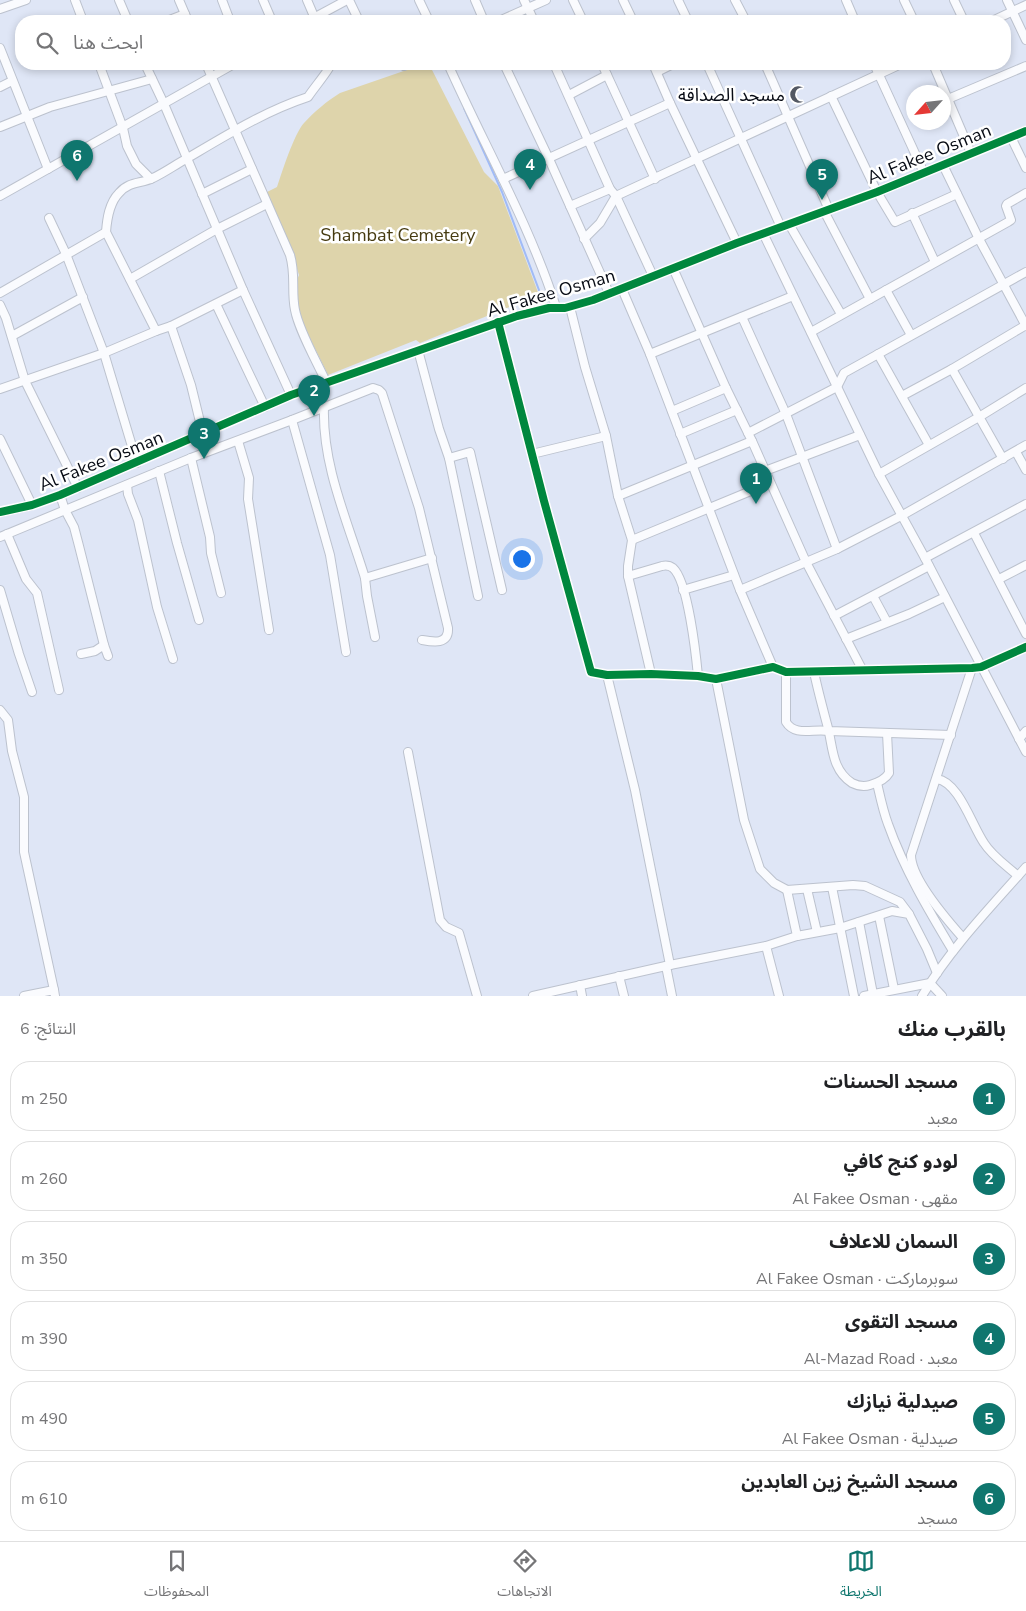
<!DOCTYPE html>
<html lang="ar">
<head>
<meta charset="utf-8">
<style>
  :root { --surface:#fff; --page:#f6f6f6; --text:#202124; --muted:#757577; --line:#e0e0e0; --accent:#0f766e }
  body { margin:0; font-family:"Nunito Sans","Noto Sans Arabic",sans-serif; background:var(--page); color:var(--text); direction:rtl }
  .compass { position:absolute; left:906px; top:85px; width:45px; height:45px; border-radius:50%; background:var(--surface); box-shadow:0 2px 8px #0003; rotate:243deg }
  .you { position:absolute; left:521px; top:558px; width:18px; height:18px; margin:-12px; border:4px solid #fff; border-radius:50%; background:#1a73e8; box-shadow:0 0 0 8px #1a73e833 }
  .badge { display:grid; place-items:center; width:32px; height:32px; border-radius:50%; background:var(--accent); color:#fff; font-size:16px; font-weight:700 }
  .pin { position:absolute; translate:-50% -41px; filter:drop-shadow(0 1px 2px #0008) }
  .pin::after { content:''; position:absolute; top:26px; width:18px; height:15px; background:inherit; clip-path:polygon(0 0,100% 0,50% 100%) }
  .list { margin:0; padding:0; list-style:none }
  h2 { display:flex; justify-content:space-between; align-items:center; height:65px; margin:0; padding:0 20px; font-size:21px }
  h2 small { font-size:16px; font-weight:400; color:var(--muted) }
  .list li { display:grid; grid-template-columns:32px 1fr auto; gap:15px; align-items:center; box-sizing:border-box; height:70px; margin:0 10px 10px; padding:0 10px; border:1px solid var(--line); border-radius:20px }
  .list b { display:block; font-size:19px; white-space:nowrap }
  .list p { margin:0; font-size:16px; white-space:nowrap; color:var(--muted) }
  .list em { font-size:16px; font-style:normal; color:var(--muted) }
  .icon { flex:none; width:28px; height:28px; fill:none; stroke:currentColor; stroke-width:2; stroke-linecap:round; stroke-linejoin:round }
  .map { position:relative; flex:none; width:1026px; height:996px; overflow:hidden; direction:ltr }
  .search { position:absolute; background:var(--surface); box-shadow:0 2px 8px #0003; left:15px; right:15px; top:15px; height:55px; display:flex; align-items:center; gap:12px; box-sizing:border-box; padding:0 18px; border-radius:20px; color:var(--muted); font-size:19px }
  .sheet { height:545px; background:var(--surface) }
  nav { display:flex; justify-content:space-around; align-items:center; box-sizing:border-box; height:70px; border-top:1px solid var(--line); background:var(--surface); font-size:14px; color:var(--muted) }
  nav a { display:grid; justify-items:center; gap:2px }
  nav .on { color:var(--accent) }
  .map>svg:first-child { display:block }
  .green { fill:#ded4ab }
  .lines { fill:none; stroke-linecap:round; stroke-linejoin:round }
  .stream { stroke:#a0bbf7; stroke-width:2 }
  .minor-casing { stroke:#bcc2ce; stroke-width:10 }
  .minor { stroke:#fafbfe; stroke-width:8 }
  .cycleway-casing { stroke:#fff; stroke-width:11 }
  .cycleway { stroke:#00873e; stroke-width:8 }
  .labels { text-anchor:middle; dominant-baseline:central; stroke-width:5; stroke-linejoin:round; paint-order:stroke }
  .poi-label { font-size:18px; fill:#070b14; stroke:#fff; text-anchor:end }
  .street-label { font-size:18px; fill:#070b14; stroke:#fff }
  .park-label { font-size:18px; fill:#463b11; stroke:#fff }
</style>
</head>
<body>
<div class="map">
<svg width="1026" height="996" viewBox="0 0 1026 996">
  <rect width="100%" height="100%" fill="#dfe6f6"/>
  <!-- green -->
  <path class="green" d="M424 64H429L484 172 498 186 539 295 420 343 416 340 328 375 297 312V280L299 275 291 250 265 193 277 187C282 172 294 134 304 123 314 112 327 101 340 93Z"/>
  <g class="lines">
    <!-- stream -->
    <polyline class="stream" points="464,108 502,192 542,298"/>
    <defs>
      <g id="minor">
        <polyline points="75,0 83,21"/>
        <polyline points="119,0 128,21"/>
        <polyline points="179,0 188,21"/>
        <polyline points="222,0 230,21"/>
        <polyline points="263,0 272,21"/>
        <polyline points="307,0 316,21"/>
        <polyline points="349,0 359,21"/>
        <polyline points="419,0 429,21"/>
        <polyline points="475,0 484,21"/>
        <polyline points="524,0 534,21"/>
        <polyline points="573,0 583,21"/>
        <polyline points="623,0 633,21"/>
        <polyline points="678,0 688,21"/>
        <polyline points="735,0 746,21"/>
        <polyline points="846,0 855,21"/>
        <polyline points="904,0 914,21"/>
        <polyline points="954,0 964,21"/>
        <polyline points="1007,0 1026,40"/>
        <polyline points="0,9 26,0"/>
        <polyline points="167,21 185,14"/>
        <polyline points="308,21 347,0"/>
        <polyline points="499,21 546,0"/>
        <polyline points="992,21 1026,5"/>
        <polyline points="0,48 48,169"/>
        <polyline points="99,64 123,128 127,146 136,164 151,179"/>
        <polyline points="145,64 164,104 243,290 291,395"/>
        <path d="M206 64 290 255C296 275 291 291 295 310 299 331 317 362 326 382"/>
        <polyline points="401,64 404,66 408,64"/>
        <path d="M448 64C484 145 529 223 556 307"/>
        <polyline points="504,64 549,159 609,293"/>
        <polyline points="554,64 610,189 616,196 653,276"/>
        <polyline points="602,64 655,179"/>
        <polyline points="653,64 670,103 737,243"/>
        <polyline points="707,64 781,227"/>
        <polyline points="765,64 829,210"/>
        <polyline points="874,64 924,173"/>
        <polyline points="933,64 971,153"/>
        <polyline points="657,72 673,64"/>
        <polyline points="0,87 12,81"/>
        <polyline points="569,95 607,75"/>
        <polyline points="831,96 877,192 895,222 957,194"/>
        <polyline points="948,99 1026,66"/>
        <polyline points="0,127 50,107 152,79"/>
        <polyline points="1011,137 1026,168"/>
        <polyline points="943,165 979,239 1026,326"/>
        <polyline points="503,179 670,103"/>
        <polyline points="202,194 252,169"/>
        <polyline points="0,196 234,64"/>
        <polyline points="570,206 610,189"/>
        <polyline points="824,211 870,299"/>
        <polyline points="912,213 935,262"/>
        <polyline points="49,218 66,254 104,353 137,463"/>
        <polyline points="789,224 841,314"/>
        <polyline points="763,233 879,474 925,558 1026,752"/>
        <polyline points="584,239 600,223 616,196 901,64"/>
        <polyline points="673,268 726,388 752,441 806,562 862,669"/>
        <polyline points="130,279 217,229 267,204"/>
        <polyline points="622,289 650,354 740,590 773,667"/>
        <polyline points="886,290 911,335"/>
        <polyline points="0,293 106,232"/>
        <polyline points="216,304 265,407"/>
        <polyline points="0,305 6,318 25,381 78,488"/>
        <polyline points="570,307 585,367 606,436 618,496 632,540 628,566 628,576 651,674"/>
        <polyline points="742,317 786,414 837,549"/>
        <polyline points="498,322 544,501 591,672 607,675 651,674 698,676 716,679 773,667 786,672 972,668 981,667 1026,647"/>
        <polyline points="171,326 191,385 203,434"/>
        <path d="M156 331 106 232C107 219 109 203 119 193 129 181 141 184 153 178 164 173 175 165 186 159 225 136 265 111 308 97 313 89 330 69 331 64"/>
        <polyline points="811,332 1008,222 1011,220 1006,206 1007,204 1026,193"/>
        <polyline points="12,336 83,297"/>
        <polyline points="418,350 439,429 449,458 478,596"/>
        <polyline points="650,354 793,296"/>
        <polyline points="878,354 929,445"/>
        <polyline points="952,369 1003,459"/>
        <polyline points="0,389 104,353 156,331 171,326 243,290"/>
        <polyline points="902,396 952,369 1026,325"/>
        <path d="M324 407C322 466 348 522 365 578L367 596 375 637"/>
        <polyline points="672,411 726,388"/>
        <polyline points="748,433 837,387 844,373 1026,272"/>
        <polyline points="680,434 737,410"/>
        <polyline points="0,439 32,505"/>
        <polyline points="238,441 249,478 248,499 269,630"/>
        <polyline points="1016,452 1026,470"/>
        <polyline points="532,454 606,436"/>
        <polyline points="191,458 210,537 211,553 221,593"/>
        <polyline points="449,458 470,452 502,590"/>
        <polyline points="159,471 177,543 199,620"/>
        <polyline points="765,471 860,435"/>
        <polyline points="879,474 979,417 1026,388"/>
        <polyline points="127,485 128,494 138,520 157,607 173,659"/>
        <polyline points="60,495 65,510 74,527 79,546 104,645 108,656"/>
        <polyline points="618,496 752,441"/>
        <polyline points="0,512 32,505 60,495 291,395 517,316 549,308 565,308 593,300 737,243 877,192 1026,131"/>
        <polyline points="974,533 1026,634"/>
        <polyline points="7,534 26,579 37,593 59,690"/>
        <polyline points="0,537 191,458 292,420"/>
        <polyline points="632,540 770,483"/>
        <polyline points="925,558 1026,504"/>
        <path d="M628 576 662 566C666 565 669 565 673 568 688 581 696 655 698 676"/>
        <polyline points="365,578 432,558"/>
        <polyline points="999,579 1026,565"/>
        <polyline points="0,590 19,654 32,692"/>
        <polyline points="683,590 734,575"/>
        <polyline points="740,590 837,549 901,516 1026,445"/>
        <polyline points="873,596 887,622"/>
        <polyline points="834,616 929,566"/>
        <polyline points="846,639 909,614 945,597"/>
        <path d="M346 652 330 555 292 420 373 388 379 390 382 393 419 508 448 628C449 645 433 642 422 640"/>
        <polyline points="81,654 95,651 104,645"/>
        <path d="M786 672V722C795 737 814 728 829 731L951 735"/>
        <path d="M814 672C818 691 823 709 828 728 833 748 832 770 852 783 858 786 864 787 870 785 877 783 885 780 889 773L887 733"/>
        <polyline points="607,675 635,790 670,965"/>
        <polyline points="716,679 744,820 760,869 774,883 787,890 853,885 865,886 900,902 909,914"/>
        <polyline points="0,710 8,720 12,751 24,797 24,852 54,990"/>
        <polyline points="1019,739 1026,731"/>
        <polyline points="408,752 440,920 446,927 459,933 477,996"/>
        <path d="M937 779C959 782 972 826 984 843 992 856 1007 866 1018 876"/>
        <path d="M877 783C880 796 883 811 888 824 904 869 929 911 953 951"/>
        <polyline points="832,887 854,996"/>
        <polyline points="807,889 817,932"/>
        <polyline points="787,890 797,936"/>
        <polyline points="879,916 894,989"/>
        <polyline points="859,922 873,994"/>
        <path d="M963 938C947 920 911 878 911 855L972 668"/>
        <polyline points="766,946 779,996"/>
        <polyline points="666,966 672,996"/>
        <polyline points="619,976 624,996"/>
        <polyline points="580,985 582,996"/>
        <polyline points="24,996 54,990 55,996"/>
        <polyline points="533,996 670,965 766,946 797,936 840,928 892,911 909,914 927,949 937,973"/>
        <polyline points="864,996 930,983 942,996"/>
        <path d="M922 996C951 948 989 909 1026 867"/>
      </g>
    </defs>
    <!-- minor casing -->
    <use href="#minor" class="minor-casing"/>
    <!-- minor -->
    <use href="#minor" class="minor"/>
    <defs>
      <g id="cycleway">
        <polyline points="498,322 544,501 591,672 607,675 651,674 698,676 716,679 773,667 786,672 972,668 981,667 1026,647"/>
        <polyline points="0,512 32,505 60,495 291,395 517,316 549,308 565,308 593,300 737,243 877,192 1026,131"/>
      </g>
    </defs>
    <!-- cycleway casing -->
    <use href="#cycleway" class="cycleway-casing"/>
    <!-- cycleway -->
    <use href="#cycleway" class="cycleway"/>
  </g>
  <!-- icons -->
  <defs>
    <symbol id="mosque-bare" viewBox="-9 -9 18 18"><path d="M3.5-4.9A6 6 0 1 0 3.5 4.9A5 5 0 1 1 3.5-4.9Z" fill="#535863" stroke="#fff" stroke-width="2.5" paint-order="stroke"/></symbol>
  </defs>
  <g fill-rule="evenodd">
    <use href="#mosque-bare" x="786" y="82" width="25" height="25"/>
  </g>
  <g class="labels">
    <!-- poi labels -->
    <g class="poi-label">
      <text x="785" y="95">مسجد الصداقة</text>
    </g>
    <!-- street labels -->
    <g class="street-label">
      <text transform="translate(929 154) rotate(-22)">Al Fakee Osman</text>
      <text transform="translate(551 293) rotate(-16)">Al Fakee Osman</text>
      <text transform="translate(101 461) rotate(-22)">Al Fakee Osman</text>
    </g>
    <!-- park labels -->
    <g class="park-label">
      <text x="398" y="235">Shambat Cemetery</text>
    </g>
  </g>
</svg>
<svg class="compass" viewBox="-18 -18 36 36"><path d="M0-13l5 13h-10z" fill="#e53935"/><path d="M0 13l5-13h-10z" fill="#757577"/></svg>
<div class="you"></div>
<div class="pin badge" style="left:756px;top:504px">1</div>
<div class="pin badge" style="left:314px;top:416px">2</div>
<div class="pin badge" style="left:204px;top:459px">3</div>
<div class="pin badge" style="left:530px;top:190px">4</div>
<div class="pin badge" style="left:822px;top:200px">5</div>
<div class="pin badge" style="left:77px;top:181px">6</div>
<div class="search"><svg class="icon" aria-label="search" viewBox="0 0 24 24"><circle cx="10" cy="10" r="6"/><path d="M15 15l6 6"/></svg>ابحث هنا</div>
</div>
<section class="sheet">
<h2>بالقرب منك<small>النتائج: 6</small></h2>
<ul class="list">
<li><span class="badge">1</span><div><b>مسجد الحسنات</b><p>معبد</p></div><em>250 m</em></li>
<li><span class="badge">2</span><div><b>لودو كنج كافي</b><p>مقهى · Al Fakee Osman</p></div><em>260 m</em></li>
<li><span class="badge">3</span><div><b>السمان للاعلاف</b><p>سوبرماركت · Al Fakee Osman</p></div><em>350 m</em></li>
<li><span class="badge">4</span><div><b>مسجد التقوى</b><p>معبد · Al-Mazad Road</p></div><em>390 m</em></li>
<li><span class="badge">5</span><div><b>صيدلية نيازك</b><p>صيدلية · Al Fakee Osman</p></div><em>490 m</em></li>
<li><span class="badge">6</span><div><b>مسجد الشيخ زين العابدين</b><p>مسجد</p></div><em>610 m</em></li>
</ul>
</section>
<nav>
<a class="on"><svg class="icon" aria-label="map" viewBox="0 0 24 24"><path d="M3 6l6-2 6 2 6-2v14l-6 2-6-2-6 2zM9 4v14M15 6v14"/></svg>الخريطة</a>
<a><svg class="icon" aria-label="directions" viewBox="0 0 24 24"><path d="M12 3l9 9-9 9-9-9zM9 14v-3h6M13 9l2 2-2 2"/></svg>الاتجاهات</a>
<a><svg class="icon" aria-label="saved" viewBox="0 0 24 24"><path d="M7 4h10v16l-5-4-5 4z"/></svg>المحفوظات</a>
</nav>
</body>
</html>
